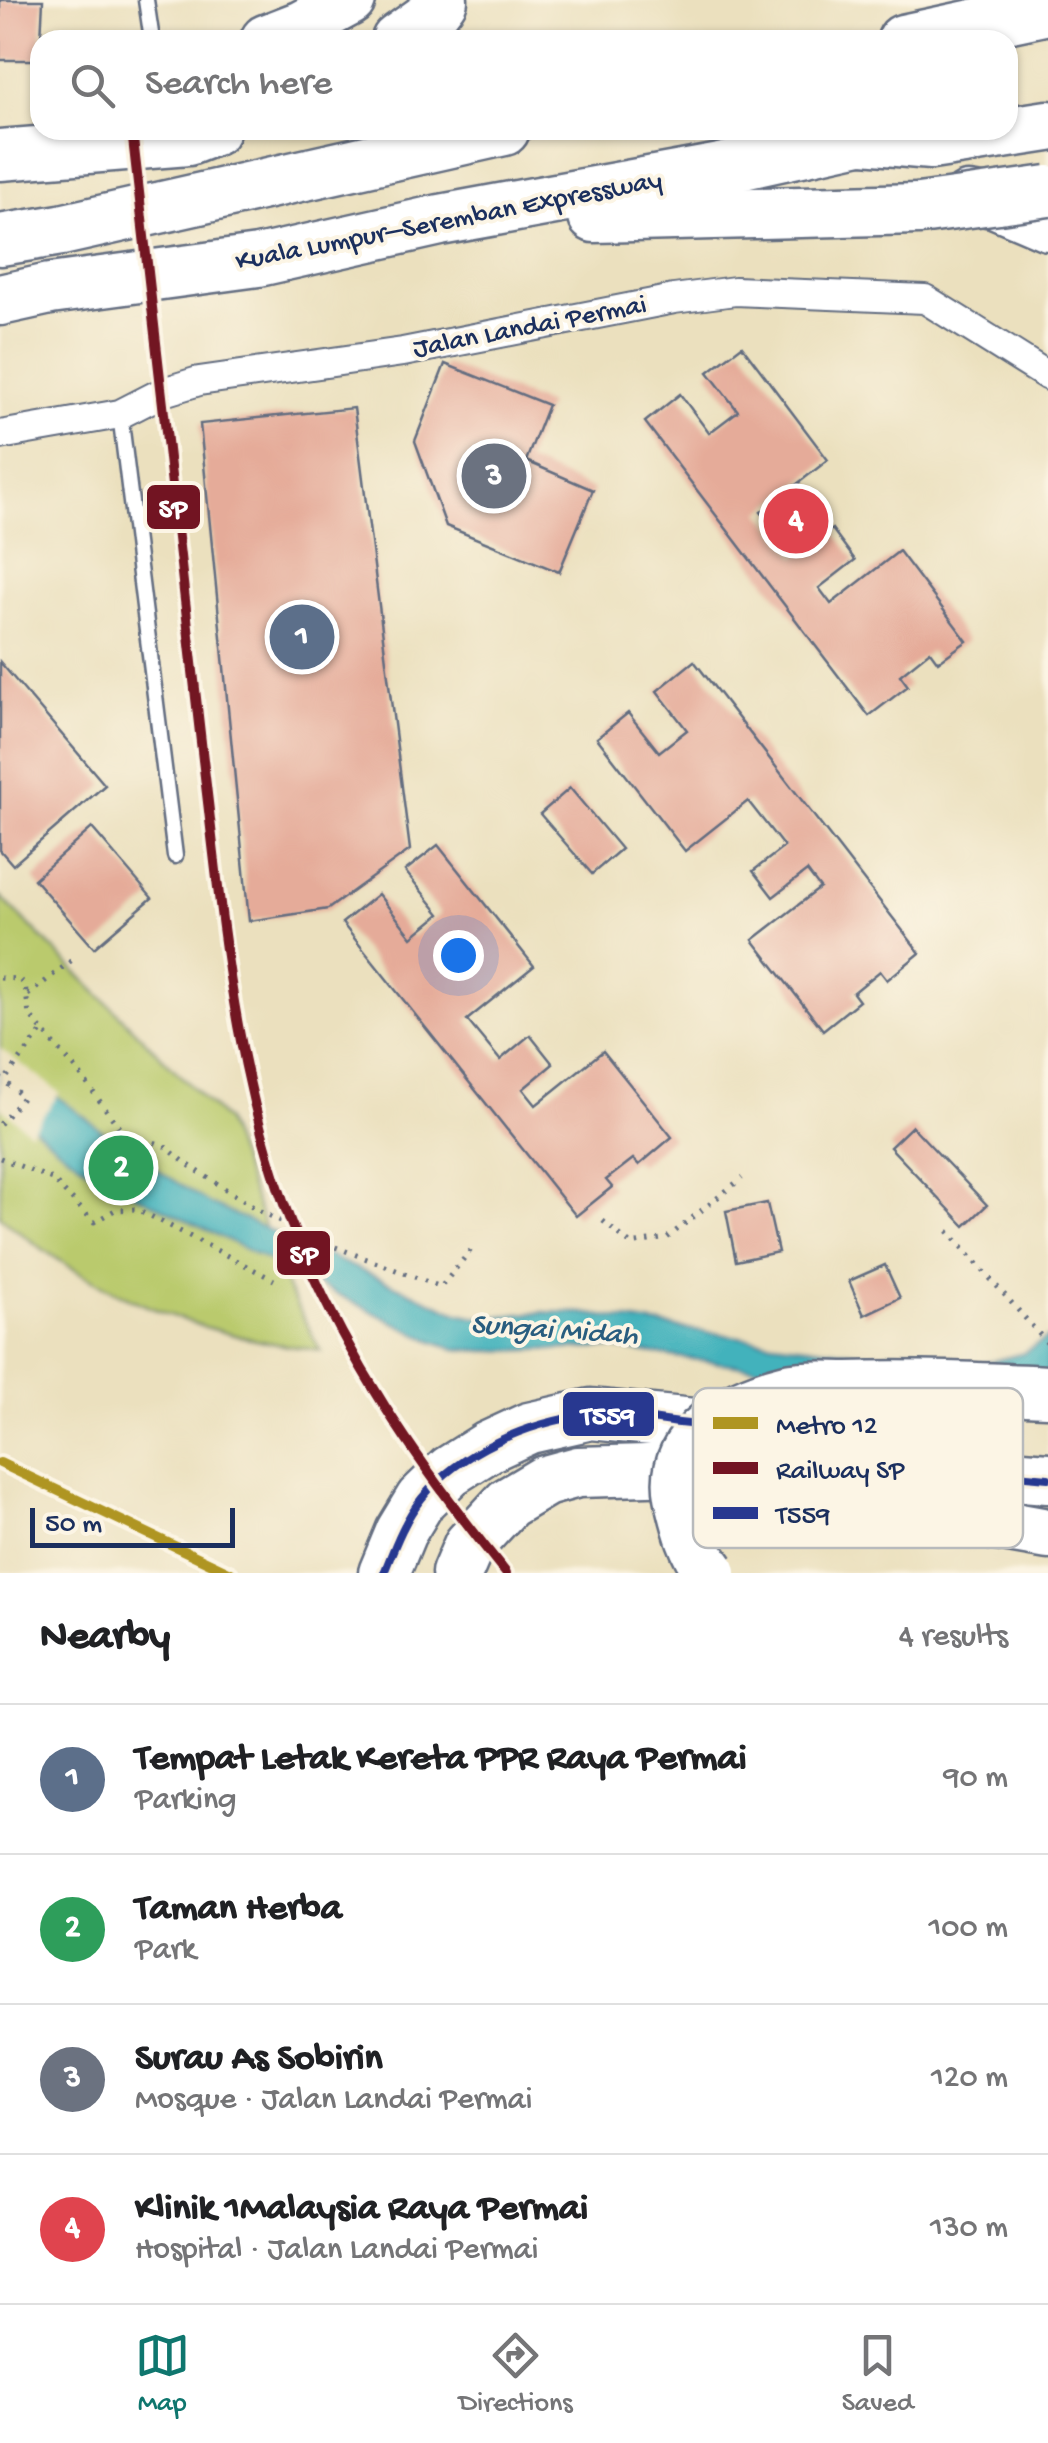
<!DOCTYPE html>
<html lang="en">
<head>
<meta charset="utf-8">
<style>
  :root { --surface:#fff; --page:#f2f2f2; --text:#202124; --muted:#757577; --line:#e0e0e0; --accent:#0f766e }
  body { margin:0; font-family:"Gochi Hand",sans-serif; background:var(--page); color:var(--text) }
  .scale { position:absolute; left:30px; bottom:25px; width:205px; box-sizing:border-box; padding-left:10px; border:5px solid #1b2f5e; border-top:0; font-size:28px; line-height:35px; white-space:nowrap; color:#1b2f5e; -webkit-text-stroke:8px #fcf5e5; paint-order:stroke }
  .you { position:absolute; left:458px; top:955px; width:35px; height:35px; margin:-25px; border:8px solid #fff; border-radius:50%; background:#1a73e8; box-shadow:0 0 0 15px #1a73e833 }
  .badge { display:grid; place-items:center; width:65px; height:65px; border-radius:50%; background:var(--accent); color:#fff; font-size:32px; font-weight:700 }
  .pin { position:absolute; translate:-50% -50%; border:5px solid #fff; box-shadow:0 2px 10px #0006 }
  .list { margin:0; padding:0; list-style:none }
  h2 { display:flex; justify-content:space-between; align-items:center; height:130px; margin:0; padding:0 40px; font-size:42px }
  h2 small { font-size:32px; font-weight:400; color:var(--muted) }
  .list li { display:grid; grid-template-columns:65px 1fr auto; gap:30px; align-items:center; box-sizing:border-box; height:150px; padding:0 40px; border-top:2px solid var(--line) }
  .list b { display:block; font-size:38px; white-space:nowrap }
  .list p { margin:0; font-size:32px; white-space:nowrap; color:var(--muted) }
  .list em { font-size:32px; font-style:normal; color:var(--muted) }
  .icon { flex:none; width:55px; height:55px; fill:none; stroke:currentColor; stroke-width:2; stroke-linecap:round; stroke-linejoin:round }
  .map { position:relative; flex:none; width:1048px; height:1573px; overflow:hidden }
  .search { position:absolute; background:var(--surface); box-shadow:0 2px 8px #0004; left:30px; right:30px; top:30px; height:110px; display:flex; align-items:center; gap:25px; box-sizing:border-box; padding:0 35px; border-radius:30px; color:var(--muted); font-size:38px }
  .sheet { height:730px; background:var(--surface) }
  nav { display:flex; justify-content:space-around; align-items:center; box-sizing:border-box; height:140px; border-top:2px solid var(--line); background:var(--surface); font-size:28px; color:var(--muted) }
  nav a { display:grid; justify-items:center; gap:5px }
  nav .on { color:var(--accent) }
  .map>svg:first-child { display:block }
  .green { fill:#baca6d; stroke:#6a7c66; stroke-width:2.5 }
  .water { fill:#43b2bc; stroke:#2f708d; stroke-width:2.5 }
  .pier { fill:#ebe0be }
  .building { fill:#e5ab99 }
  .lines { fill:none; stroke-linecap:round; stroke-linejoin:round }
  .lane-casing { stroke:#646d80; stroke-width:19 }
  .street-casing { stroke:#646d80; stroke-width:32 }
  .highway-casing { stroke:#646d80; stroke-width:55 }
  .path { stroke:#646d80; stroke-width:5; stroke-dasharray:2.5 8; stroke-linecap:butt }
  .lane { stroke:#fff; stroke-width:14 }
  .street { stroke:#fff; stroke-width:28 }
  .highway { stroke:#fff; stroke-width:50 }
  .highway-bridge-casing { stroke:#646d80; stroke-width:55; stroke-linecap:butt }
  .highway-bridge { stroke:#fff; stroke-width:50 }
  .bus-1-casing { stroke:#fcf5e5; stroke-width:15 }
  .bus-1 { stroke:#283890; stroke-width:8 }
  .rail-1-casing { stroke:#fcf5e5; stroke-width:18 }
  .rail-1 { stroke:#721422; stroke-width:10 }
  .metro-1-casing { stroke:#fcf5e5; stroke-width:18 }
  .metro-1 { stroke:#af9521; stroke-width:10 }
  .labels { text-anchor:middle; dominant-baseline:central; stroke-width:8; stroke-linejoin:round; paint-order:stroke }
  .street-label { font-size:28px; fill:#1b2f5e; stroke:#fcf5e5 }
  .water-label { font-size:30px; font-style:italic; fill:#295d7f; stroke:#fcf5e5 }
  .key { fill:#fcf5e5; stroke:#b8babc; stroke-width:2.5 }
  .key-label { font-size:28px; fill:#1b2f5e }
  .line-badge { stroke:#fcf5e5; stroke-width:4 }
  .badge-label { font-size:28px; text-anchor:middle; font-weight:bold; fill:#fff }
</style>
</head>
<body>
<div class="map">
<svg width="1048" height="1573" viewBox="0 0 1048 1573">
  <rect width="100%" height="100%" fill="#fcf5e5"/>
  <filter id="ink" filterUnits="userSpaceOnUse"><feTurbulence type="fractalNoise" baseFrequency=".01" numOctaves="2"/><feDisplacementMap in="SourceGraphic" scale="20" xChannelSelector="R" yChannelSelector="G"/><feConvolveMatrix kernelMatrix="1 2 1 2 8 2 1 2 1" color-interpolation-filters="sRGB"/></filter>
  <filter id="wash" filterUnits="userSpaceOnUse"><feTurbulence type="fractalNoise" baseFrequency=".0048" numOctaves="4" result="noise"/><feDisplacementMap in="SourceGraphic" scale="40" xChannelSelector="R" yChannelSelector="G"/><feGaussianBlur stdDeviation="2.25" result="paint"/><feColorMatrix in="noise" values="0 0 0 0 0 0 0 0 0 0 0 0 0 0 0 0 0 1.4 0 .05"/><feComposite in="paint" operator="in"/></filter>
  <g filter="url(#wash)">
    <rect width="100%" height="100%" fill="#ebe0be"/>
    <!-- green -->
    <path class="green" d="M0 896 225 1120 288 1290 321 1351C293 1346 265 1343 238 1336 152 1315 67 1274 0 1216Z"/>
    <!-- water -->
    <polygon class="water" points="0,1053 134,1155 212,1205 458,1313 482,1318 541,1312 583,1313 758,1340 971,1367 1024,1353 1048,1338 1048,1375 824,1377 611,1348 485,1351 454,1349 424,1337 101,1178 62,1151 0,1100"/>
    <!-- pier -->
    <polygon class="pier" points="0,1048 60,1093 30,1132 0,1107"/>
    <g id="blocks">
      <!-- building -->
      <g class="building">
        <polygon points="0,0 43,0 40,60 0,60"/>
        <polygon points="742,346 828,460 761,512 796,557 832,529 855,560 819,588 831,604 899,551 967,641 938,662 930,651 900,675 908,686 869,716 645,422 680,394 709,433 738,411 708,372"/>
        <polygon points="445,364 548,405 526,461 593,490 559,572 446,526 415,441"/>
        <polygon points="354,408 410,850 328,909 249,921 200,424"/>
        <polygon points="694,661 920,953 887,980 880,971 853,993 859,1001 823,1030 753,940 820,888 807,871 773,897 753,871 784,847 748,801 685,851 597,738 628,713 659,752 687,730 657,691"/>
        <polygon points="0,662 105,785 13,865 0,850"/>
        <polygon points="570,788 621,849 592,874 540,814"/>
        <polygon points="92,828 152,898 94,948 34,879"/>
        <polygon points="438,845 534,966 467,1020 500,1060 530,1035 553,1064 523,1089 536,1105 603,1051 672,1137 639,1165 633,1159 606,1180 612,1187 576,1216 342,923 378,894 412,937 440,914 405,871"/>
        <polygon points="912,1126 987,1205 965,1226 890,1147"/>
        <polygon points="767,1203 778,1252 736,1261 726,1211"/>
        <polygon points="885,1265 900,1298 864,1315 849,1281"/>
      </g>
    </g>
  </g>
  <g filter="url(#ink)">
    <use href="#blocks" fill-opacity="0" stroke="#646d80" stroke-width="2.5"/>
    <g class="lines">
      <defs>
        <g id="lane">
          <polyline points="146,0 152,40"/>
          <polyline points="120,414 175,856"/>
        </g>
        <polyline id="street" points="0,435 120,414 163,392 199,381 403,352 674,299 735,291 925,299 1048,376"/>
        <g id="highway">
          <polyline points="266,40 302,26 350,0"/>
          <polyline points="397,40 429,17 442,0"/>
          <polyline points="903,40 1048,9"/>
          <polyline points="864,138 931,144 1048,126"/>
          <polyline points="0,155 188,140 214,130"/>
          <polyline points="968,198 994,202 1048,225"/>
          <polyline points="594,217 919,209"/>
          <polyline points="0,240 61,230 504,130"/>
          <polyline points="0,300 50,289 258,261 440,220 720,169 896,130"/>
          <polyline points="384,1573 401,1532 421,1499 450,1471 488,1447 529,1428 591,1414 725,1427 997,1474 1048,1478"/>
          <polyline points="457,1573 469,1545 508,1503 545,1481 578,1472 681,1469 1048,1534"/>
        </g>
      </defs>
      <!-- lane casing -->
      <use href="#lane" class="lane-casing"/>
      <!-- street casing -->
      <use href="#street" class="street-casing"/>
      <!-- highway casing -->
      <use href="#highway" class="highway-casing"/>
      <!-- path -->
      <g class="path">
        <polyline points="0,978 19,979 25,985 29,1015 77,1070 118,1126 131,1136 143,1142 154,1142 166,1147 187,1164 258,1210 330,1245 441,1287 474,1246"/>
        <polyline points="28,995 77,956"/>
        <polyline points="0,1078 4,1081 41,1032"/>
        <polyline points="0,1124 23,1097 4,1081"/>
        <polyline points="0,1158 52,1179 94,1222 115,1210 137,1209 274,1280"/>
        <polyline points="603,1221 631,1244 667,1238 742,1178"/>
        <polyline points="948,1231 1048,1344"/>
      </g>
      <!-- lane -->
      <use href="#lane" class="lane"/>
      <!-- street -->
      <use href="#street" class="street"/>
      <!-- highway -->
      <use href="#highway" class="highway"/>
      <defs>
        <g id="highway-bridge">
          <polyline points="919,209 1048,191"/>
          <path d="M711 1573C692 1549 687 1525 680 1496 668 1435 738 1401 787 1389 806 1385 829 1387 849 1387 915 1385 981 1388 1048 1391"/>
        </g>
      </defs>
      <!-- highway-bridge casing -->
      <use href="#highway-bridge" class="highway-bridge-casing"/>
      <!-- highway-bridge -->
      <use href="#highway-bridge" class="highway-bridge"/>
      <defs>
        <path id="bus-1" d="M384 1573C394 1548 404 1520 422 1498 460 1451 529 1422 588 1415 617 1411 651 1420 679 1423 803 1435 924 1468 1048 1478"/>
      </defs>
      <!-- bus-1 casing -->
      <use href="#bus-1" class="bus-1-casing"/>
      <!-- bus-1 -->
      <use href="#bus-1" class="bus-1"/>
      <defs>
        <path id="rail-1" d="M132 130C154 340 178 550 203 760 222 916 234 1075 291 1223 341 1352 419 1466 506 1573"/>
      </defs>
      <!-- rail-1 casing -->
      <use href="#rail-1" class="rail-1-casing"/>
      <!-- rail-1 -->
      <use href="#rail-1" class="rail-1"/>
      <defs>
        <polyline id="metro-1" points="0,1463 231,1573"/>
      </defs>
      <!-- metro-1 casing -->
      <use href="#metro-1" class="metro-1-casing"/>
      <!-- metro-1 -->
      <use href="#metro-1" class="metro-1"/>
    </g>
  </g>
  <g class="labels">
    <!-- street labels -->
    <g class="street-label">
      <text transform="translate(449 222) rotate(-11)">Kuala Lumpur–Seremban Expressway</text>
      <text transform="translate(530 328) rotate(-11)">Jalan Landai Permai</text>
    </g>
    <!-- water labels -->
    <g class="water-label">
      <text transform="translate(554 1332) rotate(4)">Sungai Midah</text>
    </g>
  </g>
  <!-- legend -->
  <rect x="693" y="1388" width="330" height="160" rx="15" class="key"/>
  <rect x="713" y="1417" width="45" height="12" fill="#af9521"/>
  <rect x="713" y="1462" width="45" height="12" fill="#721422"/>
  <rect x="713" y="1507" width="45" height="12" fill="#283890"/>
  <g class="key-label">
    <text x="776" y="1433">Metro 12</text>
    <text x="776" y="1478">Railway SP</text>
    <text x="776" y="1523">T559</text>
  </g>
  <g class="line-badge">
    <rect x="145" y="483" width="57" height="48" rx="10" fill="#721422"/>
    <rect x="275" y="1229" width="57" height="48" rx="10" fill="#721422"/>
    <rect x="561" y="1390" width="95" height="48" rx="10" fill="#283890"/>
  </g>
  <g class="badge-label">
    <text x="173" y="517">SP</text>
    <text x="304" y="1263">SP</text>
    <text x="608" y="1424">T559</text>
  </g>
</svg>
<div class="scale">50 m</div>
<div class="you"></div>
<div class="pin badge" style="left:302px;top:637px;background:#5c6f8a">1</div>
<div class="pin badge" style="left:121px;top:1168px;background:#2e9e5b">2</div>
<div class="pin badge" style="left:494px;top:476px;background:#6b7280">3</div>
<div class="pin badge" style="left:796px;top:521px;background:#e0444e">4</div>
<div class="search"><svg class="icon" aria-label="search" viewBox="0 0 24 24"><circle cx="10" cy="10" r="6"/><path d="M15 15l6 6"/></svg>Search here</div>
</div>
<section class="sheet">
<h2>Nearby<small>4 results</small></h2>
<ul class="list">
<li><span class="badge" style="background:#5c6f8a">1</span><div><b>Tempat Letak Kereta PPR Raya Permai</b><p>Parking</p></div><em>90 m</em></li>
<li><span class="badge" style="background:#2e9e5b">2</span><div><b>Taman Herba</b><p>Park</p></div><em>100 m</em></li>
<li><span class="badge" style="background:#6b7280">3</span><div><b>Surau As Sobirin</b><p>Mosque · Jalan Landai Permai</p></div><em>120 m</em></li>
<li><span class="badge" style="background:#e0444e">4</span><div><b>Klinik 1Malaysia Raya Permai</b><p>Hospital · Jalan Landai Permai</p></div><em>130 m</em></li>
</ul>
</section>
<nav>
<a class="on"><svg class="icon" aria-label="map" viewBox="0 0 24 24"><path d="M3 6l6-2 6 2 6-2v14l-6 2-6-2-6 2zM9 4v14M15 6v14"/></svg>Map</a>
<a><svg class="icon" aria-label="directions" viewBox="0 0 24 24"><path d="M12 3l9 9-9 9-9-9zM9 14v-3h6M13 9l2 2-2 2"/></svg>Directions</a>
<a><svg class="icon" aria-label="saved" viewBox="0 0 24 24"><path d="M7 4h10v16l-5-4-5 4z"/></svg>Saved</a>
</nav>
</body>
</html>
